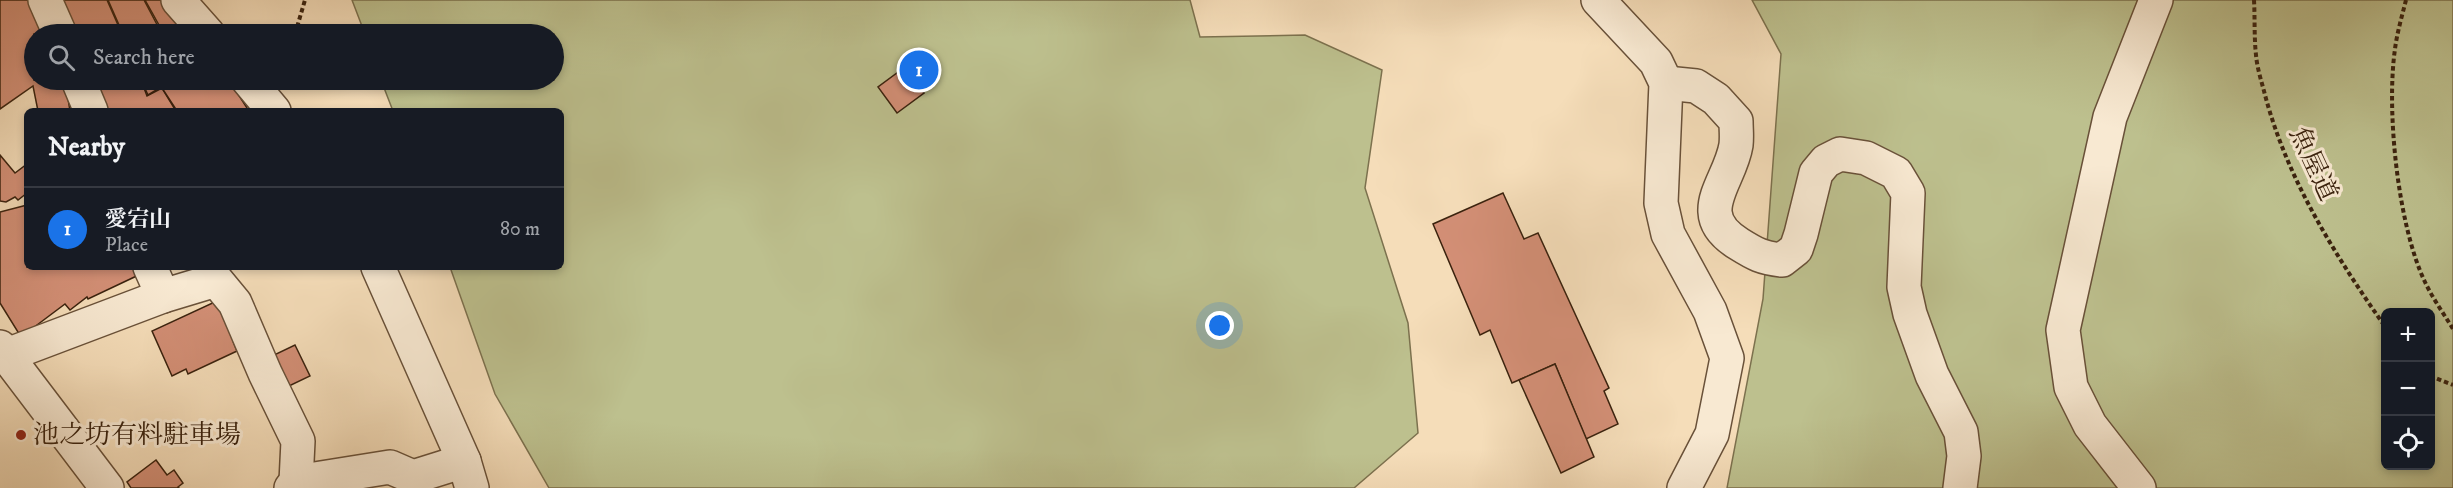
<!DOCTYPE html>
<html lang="en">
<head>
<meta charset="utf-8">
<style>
  :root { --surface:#171b24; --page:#20242c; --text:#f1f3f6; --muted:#9ea1a6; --line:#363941; --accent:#1a73e8 }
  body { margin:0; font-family:"IM FELL DW Pica","Noto Serif JP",serif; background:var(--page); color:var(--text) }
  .controls { position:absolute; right:18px; bottom:18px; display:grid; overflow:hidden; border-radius:9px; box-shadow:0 3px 9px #0003 }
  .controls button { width:54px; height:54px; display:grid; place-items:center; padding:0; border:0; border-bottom:2px solid var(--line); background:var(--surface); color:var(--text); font:30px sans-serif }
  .you { position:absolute; left:1220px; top:326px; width:21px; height:21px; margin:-15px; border:4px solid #fff; border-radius:50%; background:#1a73e8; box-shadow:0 0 0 9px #1a73e833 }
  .badge { display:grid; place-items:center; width:39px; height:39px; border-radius:50%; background:var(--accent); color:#fff; font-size:20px; font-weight:700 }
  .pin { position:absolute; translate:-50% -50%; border:3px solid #fff; box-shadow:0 2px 6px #0006 }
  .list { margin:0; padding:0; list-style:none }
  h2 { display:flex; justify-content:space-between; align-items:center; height:78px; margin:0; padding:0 24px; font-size:26px }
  h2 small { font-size:20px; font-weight:400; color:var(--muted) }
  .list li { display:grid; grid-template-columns:39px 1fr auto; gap:18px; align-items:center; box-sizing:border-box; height:84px; padding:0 24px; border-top:2px solid var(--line) }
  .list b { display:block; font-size:22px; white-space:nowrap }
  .list p { margin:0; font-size:20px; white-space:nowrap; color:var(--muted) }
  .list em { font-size:20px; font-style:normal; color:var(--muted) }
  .icon { flex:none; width:33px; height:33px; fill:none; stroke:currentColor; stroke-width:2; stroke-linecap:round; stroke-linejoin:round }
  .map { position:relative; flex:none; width:2453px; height:488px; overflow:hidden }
  .search { position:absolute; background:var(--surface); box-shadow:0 3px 9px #0003; left:24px; top:24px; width:540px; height:66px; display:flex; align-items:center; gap:15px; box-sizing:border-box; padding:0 21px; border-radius:33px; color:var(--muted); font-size:22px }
  .panel { position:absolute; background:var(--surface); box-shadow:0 3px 9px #0003; left:24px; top:108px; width:540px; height:162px; border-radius:9px }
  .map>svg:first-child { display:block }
  .green { fill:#bdc08e; stroke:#7c714e; stroke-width:1.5; fill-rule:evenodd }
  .building { fill:#d38f76; stroke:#3a220e; stroke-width:1.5 }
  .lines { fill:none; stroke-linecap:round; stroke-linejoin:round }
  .minor-casing { stroke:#695139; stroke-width:36 }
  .path { stroke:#3a220e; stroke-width:4; stroke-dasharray:4.5 3; stroke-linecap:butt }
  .minor { stroke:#f8e9d2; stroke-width:33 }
  .poi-dot { fill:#8f2418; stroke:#f8e9d2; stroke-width:2 }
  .labels { text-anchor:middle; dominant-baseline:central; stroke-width:6; stroke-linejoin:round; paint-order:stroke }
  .street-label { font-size:26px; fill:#3a220e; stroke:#f8e9d2 }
  .poi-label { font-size:26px; fill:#3a220e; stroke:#f8e9d2; text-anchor:start }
</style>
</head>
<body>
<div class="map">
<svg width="2453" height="488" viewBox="0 0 2453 488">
  <rect width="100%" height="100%" fill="#f5ddb9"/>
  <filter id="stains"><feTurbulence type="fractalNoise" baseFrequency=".00333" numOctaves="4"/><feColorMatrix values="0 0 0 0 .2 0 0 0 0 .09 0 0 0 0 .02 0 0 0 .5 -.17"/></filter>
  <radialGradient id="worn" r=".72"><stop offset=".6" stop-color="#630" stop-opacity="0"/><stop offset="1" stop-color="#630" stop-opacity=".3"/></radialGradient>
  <!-- green -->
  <g class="green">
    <polygon points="352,0 1190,0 1200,37 1305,35 1382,70 1365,188 1408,323 1418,433 1354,488 549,488 495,394 450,267 561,267 561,111 393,111 381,80 554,80 554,34 365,34"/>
    <path d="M1752 0H2453V488H1727L1763 299 1781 54ZM2386 312H2430V466H2386Z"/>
  </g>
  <!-- building -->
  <g class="building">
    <polygon points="0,0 35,0 48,34 34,34 34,80 65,80 70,111 38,111 33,86 0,109"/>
    <polygon points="57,0 107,0 122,34 72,34"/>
    <polygon points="108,0 144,0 162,34 123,34"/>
    <polygon points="145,0 164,0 193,34 164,34"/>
    <polygon points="905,67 924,93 897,113 878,87"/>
    <polygon points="92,80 141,80 147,96 162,88 176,111 106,111"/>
    <polygon points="141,80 173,80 148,95"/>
    <polygon points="175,80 229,80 249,111 177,111 162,88"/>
    <polygon points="0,155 15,173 27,164 27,193 18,200 15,197 6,202 0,201"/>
    <polygon points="1503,193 1524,239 1538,233 1609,388 1604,391 1618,424 1586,439 1555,364 1512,383 1490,330 1480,335 1433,224"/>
    <polygon points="27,205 27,267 143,267 145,272 88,299 87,297 70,310 65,304 21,337 0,303 0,212"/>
    <polygon points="219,300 237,339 233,341 237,351 188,374 186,369 172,376 152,331"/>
    <polygon points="295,345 310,376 289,386 274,355"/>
    <polygon points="1555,364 1594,457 1561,473 1519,380"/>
    <polygon points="156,460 167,475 174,470 183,483 178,487 179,488 131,488 127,482"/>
  </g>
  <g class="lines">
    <defs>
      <g id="minor">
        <polyline points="45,0 60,34"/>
        <polyline points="178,0 208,34"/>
        <polyline points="1598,0 1656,62 1666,83 1661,203 1668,234 1710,311 1727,358 1712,434 1684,488"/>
        <polyline points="78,80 91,111"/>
        <polyline points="248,80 274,111"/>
        <path d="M1666 83 1696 86 1716 99 1736 121C1736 129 1737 137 1736 145 1730 183 1690 214 1739 244 1755 254 1762 258 1782 260L1796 249 1801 234 1816 173 1826 161 1840 154 1866 158 1896 173 1908 193 1904 287 1910 314 1932 375 1961 432 1964 456 1960 488"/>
        <polyline points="150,267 163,296"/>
        <polyline points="378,267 464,461 472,488"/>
        <polyline points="0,347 107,488"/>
        <polyline points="7,355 163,296 216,280 235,303 265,373 298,441 296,482"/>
        <polyline points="291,488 296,482 390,467 413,477 464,461"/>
        <polyline points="2139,488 2090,425 2071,387 2063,330 2110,117 2156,0"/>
      </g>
    </defs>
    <!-- minor casing -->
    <use href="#minor" class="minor-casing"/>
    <!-- path -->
    <g class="path">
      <path d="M2254 0C2255 18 2254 37 2256 55 2257 67 2261 80 2264 91 2286 178 2335 255 2386 328"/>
      <path d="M2406 0C2402 16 2397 33 2395 49 2386 111 2398 226 2425 282 2433 299 2444 314 2453 329"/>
      <polyline points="295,34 305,0"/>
      <polyline points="2430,376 2453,385"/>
    </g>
    <!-- minor -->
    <use href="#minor" class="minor"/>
  </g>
  <!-- markers -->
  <circle class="poi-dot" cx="21" cy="435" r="6"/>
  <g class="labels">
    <!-- street labels -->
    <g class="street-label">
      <text transform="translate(2313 164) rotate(65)">魚屋道</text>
    </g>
    <!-- poi labels -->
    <g class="poi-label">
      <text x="33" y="435">池之坊有料駐車場</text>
    </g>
  </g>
  <rect width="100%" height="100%" filter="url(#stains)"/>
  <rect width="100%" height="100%" fill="url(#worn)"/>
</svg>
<div class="controls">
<button>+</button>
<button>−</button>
<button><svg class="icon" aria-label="locate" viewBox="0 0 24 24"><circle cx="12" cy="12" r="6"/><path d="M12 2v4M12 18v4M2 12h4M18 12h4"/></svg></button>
</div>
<div class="you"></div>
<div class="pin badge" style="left:919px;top:70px">1</div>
<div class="search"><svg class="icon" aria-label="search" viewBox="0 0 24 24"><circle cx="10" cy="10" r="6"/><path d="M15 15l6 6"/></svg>Search here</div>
<section class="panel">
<h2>Nearby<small></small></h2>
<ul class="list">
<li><span class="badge">1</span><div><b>愛宕山</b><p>Place</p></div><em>80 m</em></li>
</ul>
</section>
</div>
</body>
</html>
